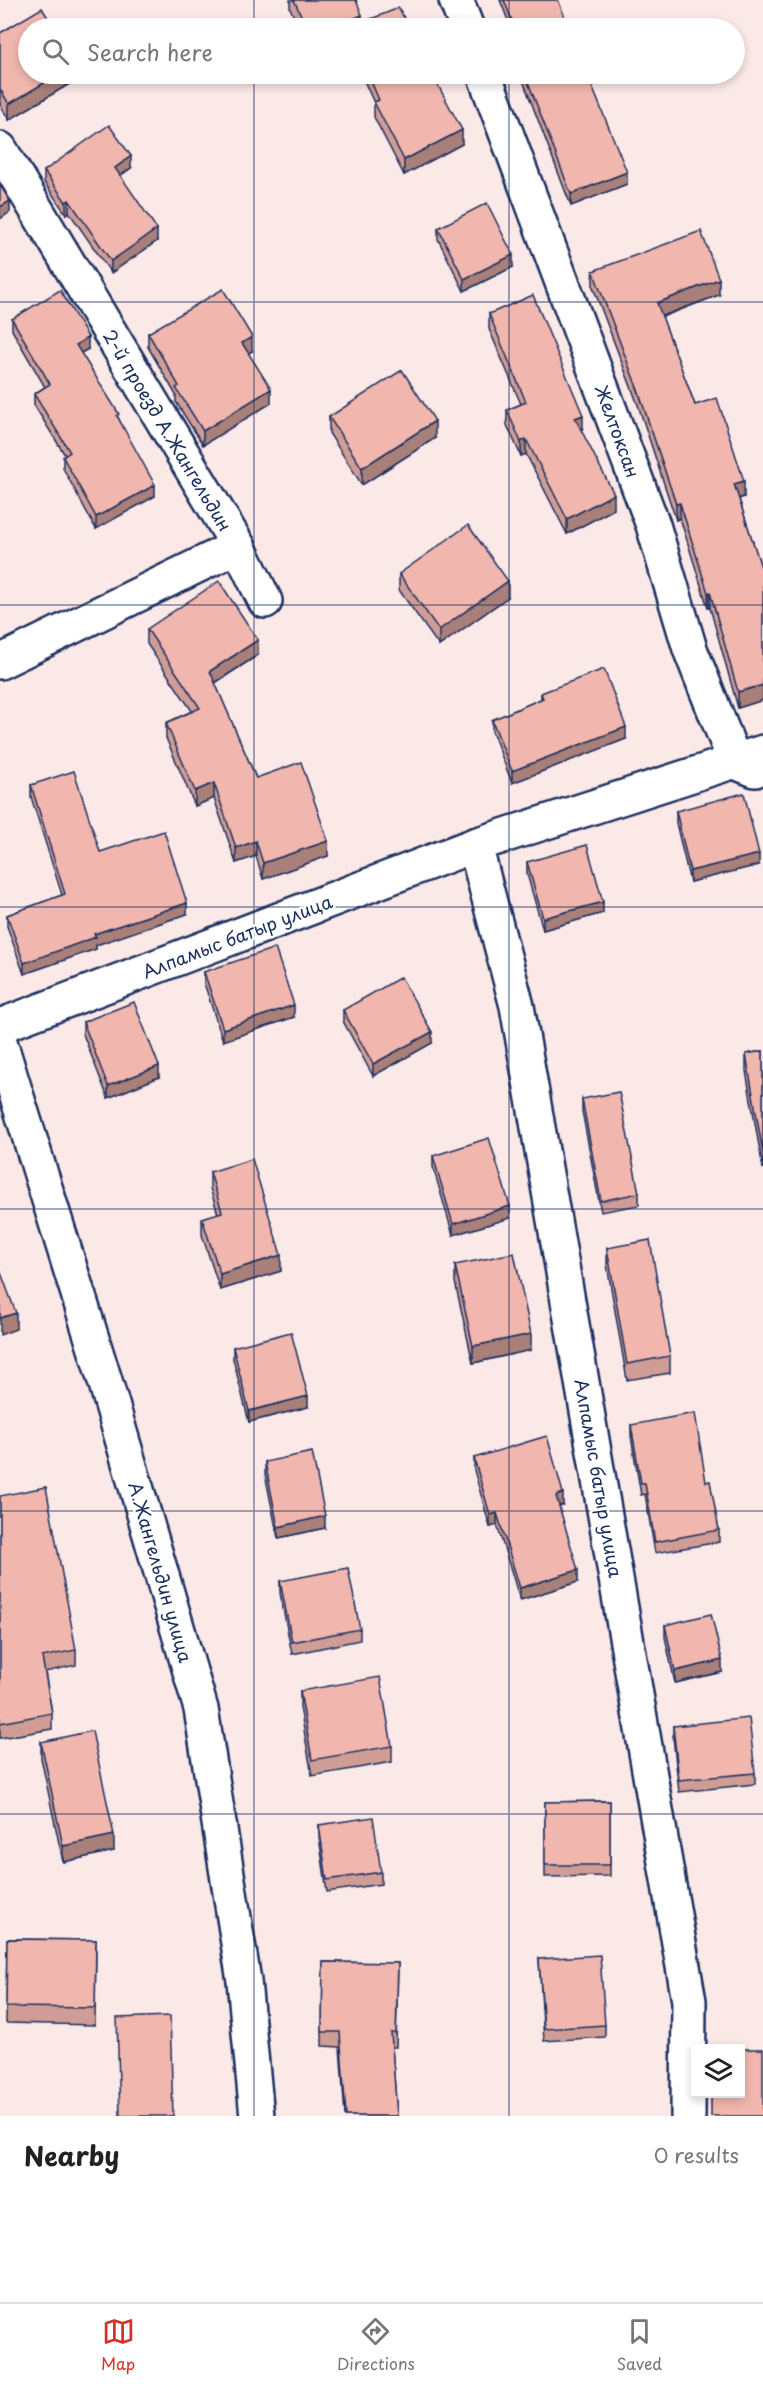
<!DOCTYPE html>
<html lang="en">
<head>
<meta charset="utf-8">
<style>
  :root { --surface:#fff; --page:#f2f2f2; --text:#222; --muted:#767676; --line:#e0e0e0; --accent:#d93025 }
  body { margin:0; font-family:"Playpen Sans",sans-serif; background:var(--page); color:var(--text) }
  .controls { position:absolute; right:18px; bottom:18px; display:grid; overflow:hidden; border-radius:0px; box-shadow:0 3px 9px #0003 }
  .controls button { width:54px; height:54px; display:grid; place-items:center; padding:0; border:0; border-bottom:2px solid var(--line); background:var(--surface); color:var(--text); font:30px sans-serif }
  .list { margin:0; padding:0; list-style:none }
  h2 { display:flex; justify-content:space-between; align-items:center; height:78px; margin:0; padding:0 24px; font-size:26px }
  h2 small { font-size:20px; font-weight:400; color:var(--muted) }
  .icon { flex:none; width:33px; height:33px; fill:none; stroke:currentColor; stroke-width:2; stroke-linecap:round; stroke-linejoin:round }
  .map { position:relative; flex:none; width:763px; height:2116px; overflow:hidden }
  .search { position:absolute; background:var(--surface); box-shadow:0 3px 9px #0003; left:18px; right:18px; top:18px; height:66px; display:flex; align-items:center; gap:15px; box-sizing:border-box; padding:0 21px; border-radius:33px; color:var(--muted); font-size:22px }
  .sheet { height:186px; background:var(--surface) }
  nav { display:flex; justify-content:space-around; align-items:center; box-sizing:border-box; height:84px; border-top:2px solid var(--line); background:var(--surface); font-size:16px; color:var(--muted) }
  nav a { display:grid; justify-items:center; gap:3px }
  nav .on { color:var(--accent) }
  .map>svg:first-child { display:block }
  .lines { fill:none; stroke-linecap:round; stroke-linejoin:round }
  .minor-casing { stroke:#1b2f5e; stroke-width:38 }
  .minor { stroke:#fff; stroke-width:33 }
  .wall { fill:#cf9d96; stroke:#1b2f5e; stroke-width:1.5 }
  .shaded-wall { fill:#a97f7a; stroke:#1b2f5e; stroke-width:1.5 }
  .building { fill:#f1b6ae; stroke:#1b2f5e; stroke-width:1.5 }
  .grid { fill:none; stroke:#1b2f5e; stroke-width:1.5; stroke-opacity:0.55 }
  .labels { text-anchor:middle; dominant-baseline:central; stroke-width:5; stroke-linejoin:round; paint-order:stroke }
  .street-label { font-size:18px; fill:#1b2f5e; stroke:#fff }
</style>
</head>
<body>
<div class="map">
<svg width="763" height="2116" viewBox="0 0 763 2116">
  <rect width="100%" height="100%" fill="#fbe9e7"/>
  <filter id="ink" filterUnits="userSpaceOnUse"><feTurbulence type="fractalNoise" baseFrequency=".0167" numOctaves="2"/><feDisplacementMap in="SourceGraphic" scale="12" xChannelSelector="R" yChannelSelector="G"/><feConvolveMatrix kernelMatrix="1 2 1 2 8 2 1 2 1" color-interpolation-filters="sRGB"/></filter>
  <g filter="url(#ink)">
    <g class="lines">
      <defs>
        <g id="minor">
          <polyline points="456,0 467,28"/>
          <polyline points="484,74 653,525 690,649 735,762 755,770"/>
          <polyline points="0,149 238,546 0,662"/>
          <polyline points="238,546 265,601"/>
          <polyline points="475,845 517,1006 689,2001 688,2116"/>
          <polyline points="0,1026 475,845 763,752"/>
          <polyline points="0,1042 106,1384 201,1709 244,1981 257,2116"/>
        </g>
      </defs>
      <!-- minor casing -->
      <use href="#minor" class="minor-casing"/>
      <!-- minor -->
      <use href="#minor" class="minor"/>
    </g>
    <!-- wall -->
    <g class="wall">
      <polygon points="290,0 356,0 362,22 409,28 299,28 290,8"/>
      <polygon points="500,0 558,0 569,28 511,28"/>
      <polygon points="0,33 76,74 76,80 9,120 0,105"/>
      <polygon points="361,74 432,74 462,144 404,175 374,117 374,103"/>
      <polygon points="522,74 587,74 627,184 571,206 522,78"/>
      <polygon points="131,168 120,176 157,241 111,273 69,212 66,214 44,182 44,171"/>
      <polygon points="438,228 513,267 464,291 438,239"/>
      <polygon points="593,271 719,295 662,317 695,405 744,497 739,499 763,573 763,700 738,708 710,608 708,608 680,518 676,520 638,405 593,287"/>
      <polygon points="489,314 583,429 581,430 614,509 567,534 526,454 521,456 507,425 507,410 521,404 489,329"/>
      <polygon points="12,319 88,349 81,353 119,419 155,496 96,529 63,468 63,457 65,455 34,405 34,394 45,387 12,330"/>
      <polygon points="148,333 252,351 248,353 271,403 203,445 176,402 176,395 148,347"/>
      <polygon points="329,417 435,438 362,485 329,433"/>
      <polygon points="399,574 508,597 439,646 399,590"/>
      <polygon points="147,629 258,655 215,683 256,778 328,856 263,879 256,856 236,863 214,798 195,806 166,738 166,723 192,711 147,644"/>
      <polygon points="541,693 626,739 512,783 492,731 492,720 541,699"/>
      <polygon points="31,785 100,852 187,914 96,945 96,949 24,974 7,926 7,915 62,895 31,797"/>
      <polygon points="676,811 759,865 690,882 676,823"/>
      <polygon points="527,862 603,913 543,930 527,874"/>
      <polygon points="204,972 294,1017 223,1041 204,983"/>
      <polygon points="343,1010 432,1043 373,1076 343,1021"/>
      <polygon points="83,1022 159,1077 108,1098 83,1034"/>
      <polygon points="763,1051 763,1169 746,1071 746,1054"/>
      <polygon points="582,1099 639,1193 639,1205 601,1212 582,1111"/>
      <polygon points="433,1156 510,1218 453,1235 433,1167"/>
      <polygon points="210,1172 281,1271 220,1290 202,1235 202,1218 218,1214 210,1188"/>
      <polygon points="607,1248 670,1356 670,1373 627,1380 607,1265"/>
      <polygon points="455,1265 531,1350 473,1363 455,1282"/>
      <polygon points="233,1347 308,1407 249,1422 233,1359"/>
      <polygon points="631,1425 706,1482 719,1530 719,1542 655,1553 645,1494 641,1495 631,1436"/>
      <polygon points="474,1458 563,1505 559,1506 578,1582 520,1600 497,1525 490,1527 474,1470"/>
      <polygon points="265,1462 325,1528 278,1538 265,1474"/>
      <polygon points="0,1496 76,1650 76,1665 45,1672 52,1713 52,1729 0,1738"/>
      <polygon points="280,1581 360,1629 360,1640 292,1654 280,1593"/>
      <polygon points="665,1625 722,1672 675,1683 665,1637"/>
      <polygon points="300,1691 392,1746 392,1762 312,1776 300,1707"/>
      <polygon points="673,1726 755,1773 755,1784 679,1792 673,1737"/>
      <polygon points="41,1742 114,1851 63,1862 41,1758"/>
      <polygon points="610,1801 610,1876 545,1877 545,1802"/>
      <polygon points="319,1825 381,1872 381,1884 327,1892 319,1837"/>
      <polygon points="7,1939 96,1940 95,2025 6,2023"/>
      <polygon points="539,1959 605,2025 605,2037 544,2041"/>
      <polygon points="323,1962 398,1963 396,2047 392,2047 397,2116 345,2116 340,2047 322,2046"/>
    </g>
    <!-- shaded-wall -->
    <g class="shaded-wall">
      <polygon points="362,15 362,28 331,28"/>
      <polygon points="59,74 76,74 76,80 9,120 9,104"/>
      <polygon points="462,130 462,144 404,175 404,160"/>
      <polygon points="131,156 131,168 115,179 115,168"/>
      <polygon points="627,172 627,184 571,206 571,194"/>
      <polygon points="69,200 69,212 66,214 66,202"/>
      <polygon points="10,201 10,212 0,219 0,207"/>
      <polygon points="157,229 157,241 111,273 111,261"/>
      <polygon points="513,255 513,267 464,291 464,279"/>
      <polygon points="719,279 719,295 657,318 657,303"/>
      <polygon points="88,337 88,349 76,356 76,345"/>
      <polygon points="252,337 252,351 242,357 242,343"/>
      <polygon points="271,389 271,403 203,445 203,431"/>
      <polygon points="583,415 583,429 575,433 575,418"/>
      <polygon points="435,421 435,438 362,485 362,468"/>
      <polygon points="526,439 526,454 521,456 521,442"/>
      <polygon points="744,481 744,497 734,500 734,484"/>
      <polygon points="155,485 155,496 96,529 96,517"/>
      <polygon points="614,494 614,509 567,534 567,519"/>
      <polygon points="680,503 680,518 676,520 676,504"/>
      <polygon points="508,581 508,597 439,646 439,630"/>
      <polygon points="710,592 710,608 708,608 708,593"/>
      <polygon points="258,640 258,655 210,686 210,671"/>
      <polygon points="763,685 763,700 738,708 738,692"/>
      <polygon points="626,727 626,739 512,783 512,771"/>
      <polygon points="214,783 214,798 195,806 195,791"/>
      <polygon points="256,841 256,856 236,863 236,848"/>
      <polygon points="328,841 328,856 263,879 263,863"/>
      <polygon points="759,854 759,865 690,882 690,871"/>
      <polygon points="603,902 603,913 543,930 543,918"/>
      <polygon points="187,903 187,914 96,945 96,949 24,974 24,963 94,934"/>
      <polygon points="294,1005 294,1017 223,1041 223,1029"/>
      <polygon points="432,1032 432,1043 373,1076 373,1064"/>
      <polygon points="159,1066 159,1077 108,1098 108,1086"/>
      <polygon points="510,1206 510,1218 453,1235 453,1224"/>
      <polygon points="281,1255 281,1271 220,1290 220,1274"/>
      <polygon points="16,1313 16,1329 0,1335 0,1318"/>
      <polygon points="531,1334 531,1350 473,1363 473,1346"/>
      <polygon points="308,1396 308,1407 249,1422 249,1411"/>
      <polygon points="563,1493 563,1505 556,1507 556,1496"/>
      <polygon points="497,1513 497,1525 490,1527 490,1515"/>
      <polygon points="325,1516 325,1528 278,1538 278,1527"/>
      <polygon points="578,1570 578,1582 520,1600 520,1588"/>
      <polygon points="722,1660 722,1672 675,1683 675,1671"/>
      <polygon points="114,1835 114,1851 63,1862 63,1846"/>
    </g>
    <!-- building -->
    <g class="building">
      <polygon points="294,0 356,0 362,15 331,28 307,28"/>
      <polygon points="504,0 558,0 569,28 515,28"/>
      <polygon points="42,8 54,28 28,28 28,74 59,74 9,104 0,89 0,33"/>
      <polygon points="399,8 409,28 348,28"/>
      <polygon points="368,74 432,74 462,130 404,160 374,102 379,100"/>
      <polygon points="525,74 587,74 627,172 571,194"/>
      <polygon points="109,125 131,156 115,168 157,229 111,261 69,200 66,202 44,171"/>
      <polygon points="0,185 10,201 0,207"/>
      <polygon points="487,203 513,255 464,279 438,228"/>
      <polygon points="701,231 719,279 657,303 695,405 717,398 744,481 734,484 763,573 763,685 738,692 710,592 708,593 680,503 676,504 638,390 593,271"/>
      <polygon points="223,289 252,337 242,343 271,389 203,431 176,388 179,386 148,333"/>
      <polygon points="60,290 88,337 76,345 119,414 117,416 155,485 96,517 63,457 70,452 34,394 50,384 12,319"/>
      <polygon points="533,295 583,415 575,418 614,494 567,519 526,439 521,442 507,410 526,402 489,314"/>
      <polygon points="402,370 435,421 362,468 329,417"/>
      <polygon points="468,525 508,581 439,630 399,574"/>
      <polygon points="219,581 258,640 210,671 256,778 301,762 328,841 263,863 256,841 236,848 214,783 195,791 166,723 200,708 147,629"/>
      <polygon points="604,669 626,727 512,771 492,720 543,698 541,693"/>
      <polygon points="74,771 100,852 164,831 187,903 94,934 96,937 24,963 7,915 65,894 31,785"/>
      <polygon points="744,793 759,854 690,871 676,811"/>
      <polygon points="587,845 603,902 543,918 527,862"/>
      <polygon points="275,948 294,1005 223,1029 204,972"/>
      <polygon points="401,977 432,1032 373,1064 343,1010"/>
      <polygon points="134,1002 159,1066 108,1086 83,1022"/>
      <polygon points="763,1051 763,1153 746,1054"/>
      <polygon points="619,1092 639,1193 601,1201 582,1099"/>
      <polygon points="489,1138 510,1206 453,1224 433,1156"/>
      <polygon points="252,1159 281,1255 220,1274 202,1218 222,1212 210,1172"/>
      <polygon points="650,1240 670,1356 627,1364 607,1248"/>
      <polygon points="514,1253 531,1334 473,1346 455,1265"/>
      <polygon points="0,1270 16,1313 0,1318"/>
      <polygon points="291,1332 308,1396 249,1411 233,1347"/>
      <polygon points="695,1413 706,1482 710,1481 719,1530 655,1542 645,1483 641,1483 631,1425"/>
      <polygon points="547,1436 563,1493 556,1496 578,1570 520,1588 497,1513 490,1515 474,1458"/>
      <polygon points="312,1452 325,1516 278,1527 265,1462"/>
      <polygon points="46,1487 76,1650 42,1657 52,1713 0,1723 0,1496"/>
      <polygon points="348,1568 360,1629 292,1642 280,1581"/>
      <polygon points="711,1614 722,1660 675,1671 665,1625"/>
      <polygon points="380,1677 392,1746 312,1760 300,1691"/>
      <polygon points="749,1718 755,1773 679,1780 673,1726"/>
      <polygon points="92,1731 114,1835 63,1846 41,1742"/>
      <polygon points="610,1801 610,1865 545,1865 545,1802"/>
      <polygon points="373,1817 381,1872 327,1880 319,1825"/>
      <polygon points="7,1939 96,1940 95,2008 6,2007"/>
      <polygon points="600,1955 605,2025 544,2029 539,1959"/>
      <polygon points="323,1962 398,1963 396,2033 391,2033 397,2116 346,2116 340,2032 322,2032"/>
      <polygon points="170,2016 173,2116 120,2116 117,2018"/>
      <polygon points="741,2049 763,2049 763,2116 711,2116 711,2094 741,2094"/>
    </g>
  </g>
  <!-- grid -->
  <path class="grid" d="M254 0V28M509 0V28M254 74V2116M509 74V2116M0 302H763M0 605H763M0 907H763M0 1209H763M0 1511H763M0 1814H763"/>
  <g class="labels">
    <!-- street labels -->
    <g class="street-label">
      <text transform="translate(168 430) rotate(59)">2-й проезд А.Жангельдин</text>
      <text transform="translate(618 431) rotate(70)">Желтоксан</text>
      <text transform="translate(237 936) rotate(-21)">Алпамыс батыр улица</text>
      <text transform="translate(599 1478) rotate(80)">Алпамыс батыр улица</text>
      <text transform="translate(161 1572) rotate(74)">А.Жангельдин улица</text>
    </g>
  </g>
</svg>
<div class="controls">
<button><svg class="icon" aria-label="layers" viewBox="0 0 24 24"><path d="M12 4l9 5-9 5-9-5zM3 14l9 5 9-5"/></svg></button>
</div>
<div class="search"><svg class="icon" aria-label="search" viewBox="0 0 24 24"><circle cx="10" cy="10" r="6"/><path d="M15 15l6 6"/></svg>Search here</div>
</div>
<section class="sheet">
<h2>Nearby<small>0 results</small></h2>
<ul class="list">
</ul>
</section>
<nav>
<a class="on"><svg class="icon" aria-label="map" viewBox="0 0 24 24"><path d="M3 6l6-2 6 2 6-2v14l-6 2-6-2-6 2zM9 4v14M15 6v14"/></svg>Map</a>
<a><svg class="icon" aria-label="directions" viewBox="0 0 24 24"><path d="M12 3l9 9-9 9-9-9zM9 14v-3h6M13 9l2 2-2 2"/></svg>Directions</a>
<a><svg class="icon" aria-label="saved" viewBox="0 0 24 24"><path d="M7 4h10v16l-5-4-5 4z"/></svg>Saved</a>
</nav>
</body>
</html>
